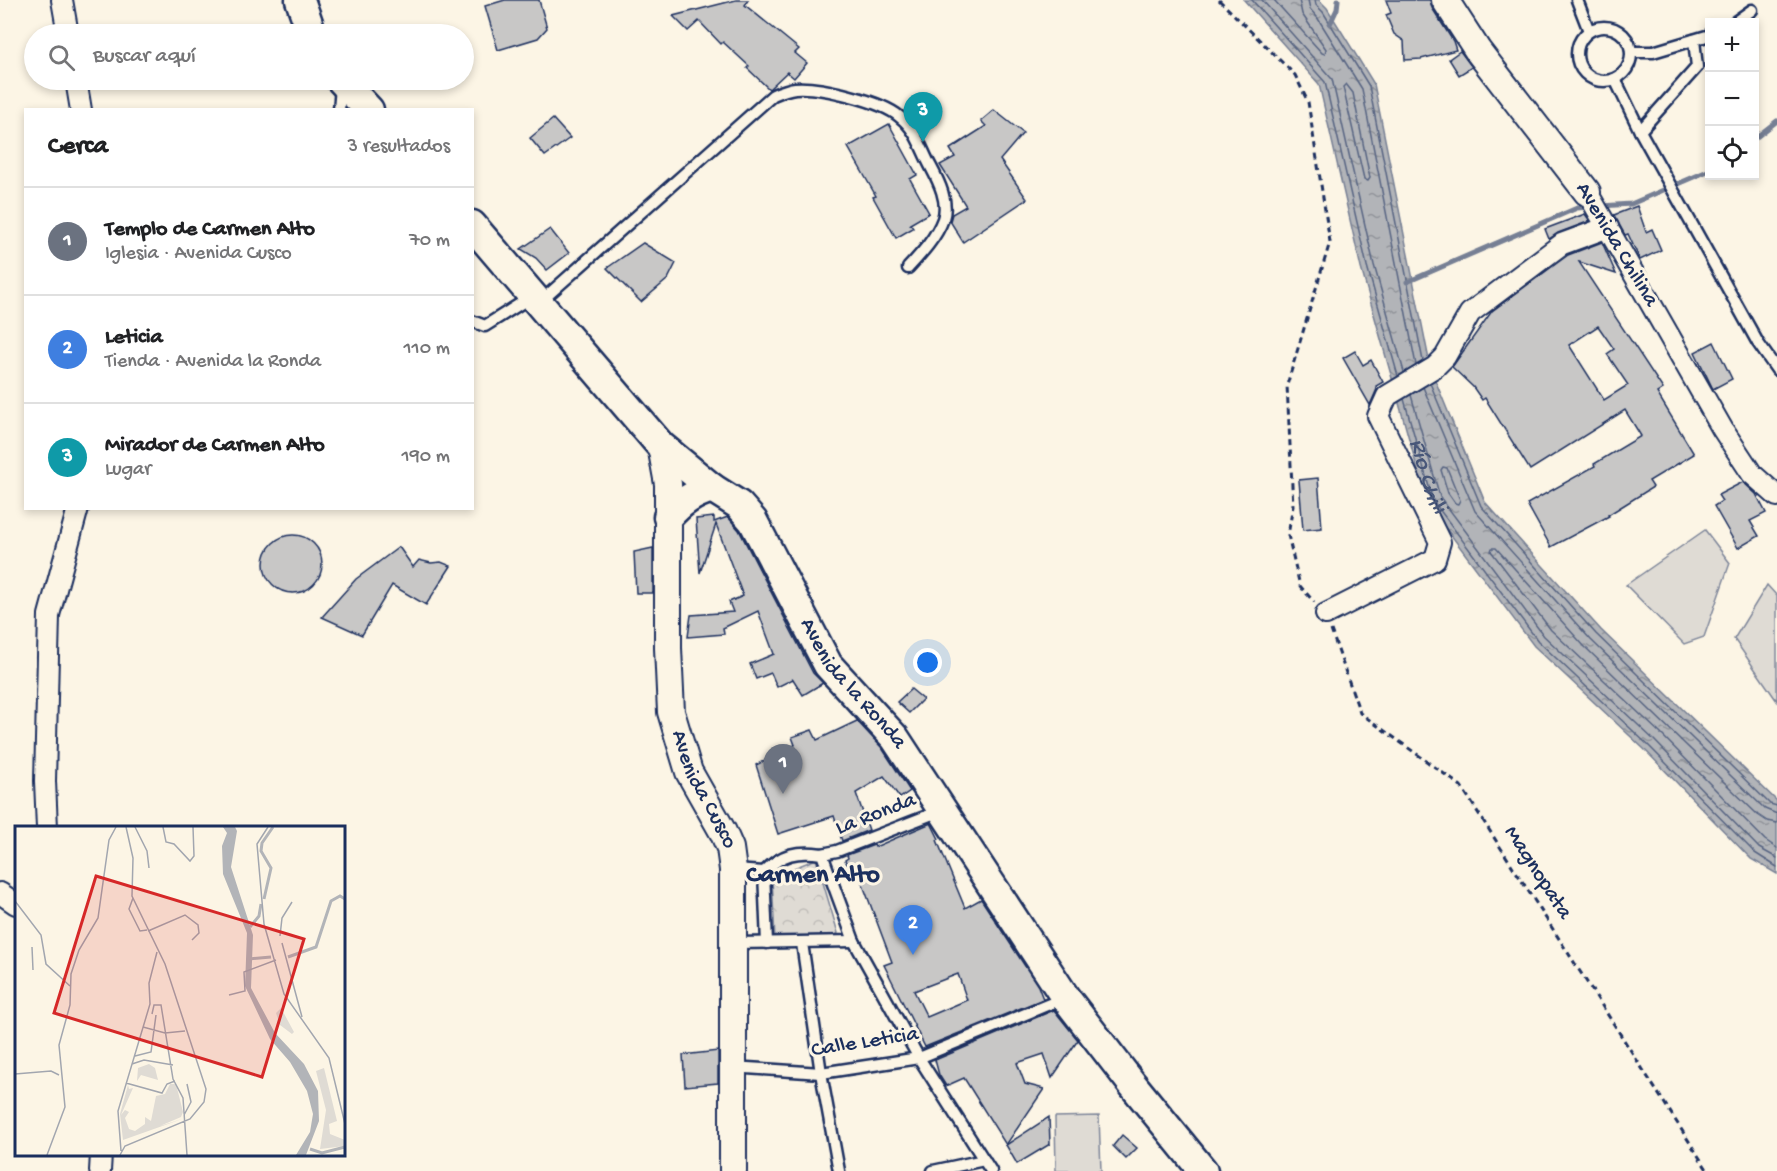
<!DOCTYPE html>
<html lang="es">
<head>
<meta charset="utf-8">
<style>
  :root { --surface:#fff; --page:#f6f6f6; --text:#202124; --muted:#757577; --line:#e0e0e0; --accent:#d1495b }
  body { margin:0; font-family:"Gochi Hand",sans-serif; background:var(--page); color:var(--text) }
  .controls { position:absolute; right:18px; top:18px; display:grid; overflow:hidden; border-radius:0px; box-shadow:0 3px 9px #0003 }
  .controls button { width:54px; height:54px; display:grid; place-items:center; padding:0; border:0; border-bottom:2px solid var(--line); background:var(--surface); color:var(--text); font:30px sans-serif }
  .you { position:absolute; left:928px; top:663px; width:21px; height:21px; margin:-15px; border:4px solid #fff; border-radius:50%; background:#1a73e8; box-shadow:0 0 0 9px #1a73e833 }
  .badge { display:grid; place-items:center; width:39px; height:39px; border-radius:50%; background:var(--accent); color:#fff; font-size:20px; font-weight:700 }
  .pin { position:absolute; translate:-50% -50px; filter:drop-shadow(0 2px 3px #0008) }
  .pin::after { content:''; position:absolute; top:32px; width:21px; height:18px; background:inherit; clip-path:polygon(0 0,100% 0,50% 100%) }
  .list { margin:0; padding:0; list-style:none }
  h2 { display:flex; justify-content:space-between; align-items:center; height:78px; margin:0; padding:0 24px; font-size:26px }
  h2 small { font-size:20px; font-weight:400; color:var(--muted) }
  .list li { display:grid; grid-template-columns:39px 1fr auto; gap:18px; align-items:center; box-sizing:border-box; height:108px; padding:0 24px; border-top:2px solid var(--line) }
  .list b { display:block; font-size:22px; white-space:nowrap }
  .list p { margin:0; font-size:20px; white-space:nowrap; color:var(--muted) }
  .list em { font-size:20px; font-style:normal; color:var(--muted) }
  .icon { flex:none; width:33px; height:33px; fill:none; stroke:currentColor; stroke-width:2; stroke-linecap:round; stroke-linejoin:round }
  .map { position:relative; flex:none; width:1777px; height:1171px; overflow:hidden }
  .search { position:absolute; background:var(--surface); box-shadow:0 3px 9px #0003; left:24px; top:24px; width:450px; height:66px; display:flex; align-items:center; gap:15px; box-sizing:border-box; padding:0 21px; border-radius:33px; color:var(--muted); font-size:22px }
  .panel { position:absolute; background:var(--surface); box-shadow:0 3px 9px #0003; left:24px; top:108px; width:450px; height:402px; border-radius:0px }
  .map>svg:first-child { display:block }
  .green { fill:#dfdbd4; stroke:#7d8599; stroke-width:1.5 }
  .park { fill:url(#park-crowns); stroke:#7d8599; stroke-width:1.5 }
  .water { fill:url(#water-ripples); stroke:#767f94; stroke-width:1.5 }
  .lines { fill:none; stroke-linecap:round; stroke-linejoin:round }
  .shore { stroke:#576482; stroke-width:1.5 }
  .stream { stroke:#767f94; stroke-width:5 }
  .building { fill:#c8c7c6; stroke:#1b2f5e; stroke-width:1.5; fill-rule:evenodd }
  .service-casing { stroke:#1b2f5e; stroke-width:15 }
  .minor-casing { stroke:#1b2f5e; stroke-width:24 }
  .tertiary-casing { stroke:#1b2f5e; stroke-width:30 }
  .secondary-casing { stroke:#1b2f5e; stroke-width:33 }
  .path { stroke:#1b2f5e; stroke-width:3; stroke-dasharray:6 4.5; stroke-linecap:butt }
  .service { stroke:#fcf5e5; stroke-width:10 }
  .minor { stroke:#fcf5e5; stroke-width:20 }
  .tertiary { stroke:#fcf5e5; stroke-width:26 }
  .secondary { stroke:#fcf5e5; stroke-width:28 }
  .labels { text-anchor:middle; dominant-baseline:central; stroke-width:6; stroke-linejoin:round; paint-order:stroke }
  .street-label { font-size:22px; fill:#1b2f5e; stroke:#fcf5e5 }
  .water-label { font-size:24px; font-style:italic; fill:#485779; stroke:#fcf5e5 }
  .quarter-label { font-size:26px; font-weight:bold; fill:#1b2f5e; stroke:#fcf5e5 }
  .inset-river { fill:none; stroke:#b2b4b8; stroke-width:3 }
  .inset-road { fill:none; stroke:#a2a6af; stroke-width:1.5 }
  .view { fill:#d62828; fill-opacity:0.15; stroke:#d62828; stroke-width:3 }
  .inset-edge { fill:none; stroke:#1b2f5e; stroke-width:3 }
</style>
</head>
<body>
<div class="map">
<svg width="1777" height="1171" viewBox="0 0 1777 1171">
  <defs>
    <pattern id="park-crowns" width="20" height="18" patternUnits="userSpaceOnUse" patternTransform="scale(1.5)"><rect width="20" height="18" fill="#dfdbd4"/><path d="M2 6a3 3 0 1 1 6 0M12 15a3 3 0 1 1 6 0" fill="none" stroke="#bfbcb8"/></pattern>
    <pattern id="water-ripples" width="26" height="14" patternUnits="userSpaceOnUse" patternTransform="scale(1.5)"><rect width="26" height="14" fill="#b2b4b8"/><path d="M2 4q2-2 4 0t4 0M15 11q2-2 4 0t4 0" fill="none" stroke="#909399"/></pattern>
  </defs>
  <rect width="100%" height="100%" fill="#fcf5e5"/>
  <filter id="ink" filterUnits="userSpaceOnUse"><feTurbulence type="fractalNoise" baseFrequency=".0167" numOctaves="2"/><feDisplacementMap in="SourceGraphic" scale="12" xChannelSelector="R" yChannelSelector="G"/><feConvolveMatrix kernelMatrix="1 2 1 2 8 2 1 2 1" color-interpolation-filters="sRGB"/></filter>
  <g filter="url(#ink)">
    <!-- green -->
    <g class="green">
      <polygon points="1705,530 1730,563 1704,637 1684,644 1626,585"/>
      <polygon points="1767,585 1777,596 1777,701 1734,639"/>
      <polygon points="1099,1116 1101,1171 1056,1171 1055,1117"/>
    </g>
    <!-- park -->
    <polygon class="park" points="816,859 838,933 834,937 775,939 772,877"/>
    <!-- water -->
    <polygon class="water" points="1244,0 1319,0 1327,8 1374,84 1431,370 1485,502 1601,630 1777,801 1777,874 1751,859 1644,749 1534,646 1427,503 1361,268 1319,84"/>
    <g class="lines">
      <!-- shore -->
      <g class="shore">
        <polyline points="1252,0 1325,82 1367,266 1398,376"/>
        <polyline points="1262,0 1332,79 1374,265 1404,372"/>
        <polyline points="1274,0 1322,53 1325,54 1326,49 1302,14 1299,0"/>
        <polyline points="1308,0 1310,9 1317,17 1362,89 1416,365"/>
        <polyline points="1315,0 1316,5 1323,12 1369,86 1423,361"/>
        <polygon points="1346,84 1353,93 1370,178 1368,181 1364,179 1343,87"/>
        <polyline points="1430,383 1481,506 1596,634 1770,804 1777,806"/>
        <polyline points="1423,387 1475,511 1591,640 1765,809 1777,814"/>
        <polyline points="1411,395 1440,497 1544,636 1654,740 1759,848 1777,858"/>
        <path id="s1" d="M1404 399 1433 501 1538 641 1648 745 1755 853 1777 867"/>
        <polygon points="1443,467 1447,468 1460,500 1458,504 1455,503 1448,493 1441,470"/>
        <polyline points="1777,823 1767,821 1758,815 1584,646 1496,548 1492,548 1491,551 1551,630 1660,733 1765,840 1777,848"/>
      </g>
      <!-- stream -->
      <g class="stream">
        <polyline points="1330,24 1337,9 1338,0"/>
        <polyline points="1754,139 1777,121"/>
        <polyline points="1601,206 1631,204 1710,170"/>
        <polyline points="1407,282 1577,208 1589,207"/>
      </g>
    </g>
    <!-- building -->
    <g class="building">
      <polygon points="505,0 539,0 547,28 538,38 498,50 485,6"/>
      <polygon points="736,0 748,0 745,5 799,49 795,53 807,63 794,78 787,72 769,89 747,68 749,66 723,42 721,44 699,21 688,31 673,16"/>
      <polygon points="1386,0 1430,0 1432,8 1453,41 1456,50 1421,59 1405,60 1404,41 1394,34 1386,15 1391,13"/>
      <polygon points="1460,51 1472,67 1459,75 1449,59"/>
      <polygon points="994,110 1023,133 1000,160 1027,199 963,242 950,221 952,214 966,206 940,165 955,157 950,149 986,126 981,121"/>
      <polygon points="553,119 570,138 545,156 530,138"/>
      <polygon points="889,124 917,175 910,179 929,213 910,224 913,228 896,238 873,197 876,196 848,147"/>
      <polygon points="1637,206 1646,232 1652,229 1661,250 1640,260 1628,234 1625,235 1614,215"/>
      <polygon points="1585,214 1590,221 1558,233 1549,239 1545,229"/>
      <polygon points="550,229 569,253 547,270 536,258 521,249"/>
      <path d="M1602 242 1616 274 1579 262 1663 389 1657 393 1694 454 1649 481 1653 487 1608 515 1609 516 1551 547 1527 504 1595 466 1594 464 1641 436 1625 410 1530 470 1485 398 1482 400 1473 387 1452 367 1492 311 1568 255ZM1598 326 1614 349 1607 354 1628 385 1604 400 1569 345Z"/>
      <polygon points="643,243 676,263 668,279 641,302 607,268"/>
      <polygon points="1714,342 1732,379 1713,389 1695,352"/>
      <polygon points="1355,351 1363,365 1371,360 1383,382 1376,386 1377,389 1370,405 1343,358"/>
      <polygon points="1318,478 1322,528 1303,530 1299,480"/>
      <polygon points="1743,482 1756,494 1766,513 1750,521 1759,536 1738,548 1714,506 1722,501 1718,495"/>
      <polygon points="714,517 714,522 728,517 739,530 813,673 823,683 803,695 793,679 777,687 771,673 756,679 750,664 774,654 758,611 723,628 724,634 688,637 691,615 733,612 729,602 743,596 716,524 700,573 696,519"/>
      <circle cx="293" cy="564" r="29"/>
      <polygon points="399,547 413,567 419,560 431,563 441,562 451,566 426,605 392,585 362,635 322,617 356,579"/>
      <polygon points="653,548 653,593 636,593 634,552"/>
      <polygon points="911,689 923,699 909,713 897,702"/>
      <polygon points="857,721 882,748 910,791 900,798 884,776 856,793 869,830 842,841 834,816 778,834 756,765 795,745 792,737 812,730 817,740"/>
      <path d="M931 823 939 839 937 840 965 908 981 899 1038 986 1043 999 925 1047 884 965 892 962 860 877 854 879 845 860 848 858 847 855 874 845 875 847ZM958 974 967 1000 927 1017 914 991Z"/>
      <polygon points="1054,1010 1078,1040 1052,1078 1044,1054 1017,1063 1025,1084 1044,1089 1006,1145 964,1078 946,1086 939,1075 935,1060"/>
      <polygon points="718,1051 718,1083 685,1086 683,1055"/>
      <polygon points="1049,1117 1050,1144 1017,1164 1006,1145"/>
      <polygon points="1122,1135 1137,1148 1126,1159 1113,1146"/>
    </g>
    <g class="lines">
      <defs>
        <g id="service">
          <polyline points="1577,0 1589,31"/>
          <polyline points="1735,22 1752,10"/>
          <circle cx="1604" cy="54" r="27"/>
          <polyline points="1632,52 1653,52 1710,35"/>
          <polyline points="1615,79 1640,131 1758,343 1777,370"/>
          <polyline points="339,110 341,87"/>
          <polyline points="1640,131 1697,67 1694,40"/>
          <path d="M540 302 773 95C780 92 787 89 795 88 819 86 882 101 900 117 917 130 921 149 931 167 939 182 949 202 943 219 936 238 921 254 908 268"/>
          <polyline points="472,321 485,326 531,297"/>
          <polyline points="822,854 837,851 940,811"/>
          <polyline points="734,870 764,872"/>
          <polyline points="734,943 854,941"/>
          <path d="M767 943 764 872C781 854 797 850 822 854L854 941 919 1058 991 1171"/>
          <polyline points="802,943 821,1073 839,1171"/>
          <polyline points="732,1067 821,1073 919,1058 1064,998"/>
          <polyline points="933,1171 984,1160"/>
        </g>
        <g id="minor">
          <polyline points="62,0 68,34"/>
          <polyline points="76,80 81,110"/>
          <polyline points="1587,192 1723,430 1752,474 1777,496"/>
          <polyline points="1326,614 1435,559 1440,542 1378,416 1387,396 1435,367 1445,357 1470,313 1562,244 1608,227"/>
          <polyline points="47,828 45,781 49,615 78,508"/>
          <polyline points="0,893 16,904"/>
          <polyline points="100,1171 101,1154"/>
        </g>
        <g id="tertiary">
          <polyline points="1445,0 1478,51 1587,192"/>
          <path id="s2" d="M661 446 668 484V648L671 712 689 772 723 832 730 848 733 870V1171"/>
        </g>
        <g id="secondary">
          <polyline points="300,0 312,34"/>
          <polyline points="341,80 369,110"/>
          <path id="s3" d="M472 225 661 446 712 488 739 505 753 521 828 665 895 738 1065 997 1133 1085 1203 1171"/>
          <path d="M668 517C681 502 693 494 712 488"/>
        </g>
      </defs>
      <!-- service casing -->
      <use href="#service" class="service-casing"/>
      <!-- minor casing -->
      <use href="#minor" class="minor-casing"/>
      <!-- tertiary casing -->
      <use href="#tertiary" class="tertiary-casing"/>
      <!-- secondary casing -->
      <use href="#secondary" class="secondary-casing"/>
      <!-- path -->
      <g class="path">
        <polyline points="1219,0 1295,75 1308,102 1330,242 1287,385 1293,506 1288,535 1300,586 1314,602"/>
        <polyline points="1331,630 1360,713 1461,786 1708,1171"/>
      </g>
      <!-- service -->
      <use href="#service" class="service"/>
      <!-- minor -->
      <use href="#minor" class="minor"/>
      <!-- tertiary -->
      <use href="#tertiary" class="tertiary"/>
      <!-- secondary -->
      <use href="#secondary" class="secondary"/>
    </g>
  </g>
  <g class="labels">
    <!-- street labels -->
    <g class="street-label">
      <text transform="translate(1616 245) rotate(59)">Avenida Chilina</text>
      <text stroke="none"><textPath href="#s3" startOffset="602">Avenida la Ronda</textPath></text>
      <text stroke="none"><textPath href="#s2" startOffset="351">Avenida Cusco</textPath></text>
      <text transform="translate(876 815) rotate(-21)">La Ronda</text>
      <text transform="translate(1537 873) rotate(57)">Magnopata</text>
      <text transform="translate(865 1043) rotate(-9)">Calle Leticia</text>
    </g>
    <!-- water labels -->
    <g class="water-label">
      <text stroke="none"><textPath href="#s1" startOffset="81">Río Chili</textPath></text>
    </g>
    <!-- quarter labels -->
    <g class="quarter-label">
      <text x="813" y="876">Carmen Alto</text>
    </g>
  </g>
  <!-- overview -->
  <g transform="translate(15 826)">
    <rect width="330" height="330" fill="#fcf5e5"/>
    <path d="M266 182 279 206 277 208 265 199 261 187ZM134 238 140 242 143 254 126 249 122 255 123 242ZM309 242 322 295 314 298 315 308 330 314V320L305 323 311 284 301 245ZM155 258H161L168 286 166 291 145 300 167 293 108 314 105 288 113 259 114 263 118 262 106 289 110 284 114 286 110 292 114 303 120 305 130 298V291L136 295 141 270 150 268Z" fill="#dfdbd4"/>
    <path d="M208 1H220L222 5 216 41 238 109 236 162 260 207 289 238 303 265 304 295 291 329H281L295 306 298 288 292 265 275 236 255 213 230 160 232 107 208 48 207 20 212 7Z" fill="#b2b4b8"/>
    <path class="inset-river" d="M249 73 256 42 246 25 247 17 258 1M235 101 244 90 246 78M273 131 301 121 316 75 325 70 330 73M234 133 256 131M295 323 307 327 330 321"/>
    <path class="inset-road" d="M120 1 132 25 134 42M148 1 151 16 159 18 175 35 179 30 178 1M253 1 242 18 249 98 269 168 314 232 330 298M118 72 114 83 125 105 132 104M0 75 26 109 31 138 55 160M133 105 170 89 183 99 184 107 177 114M265 110 267 92 277 76M267 117 287 191M17 121 18 144M214 169 230 165 229 146 261 134M137 188 139 179H146L158 253 168 272 172 329M128 201 150 207 170 205M120 230 136 226 141 189M117 238 129 234 158 239M0 248 36 245 44 249M111 257 147 267 152 258 160 255M169 289 176 276 172 258M106 325 103 285 135 178 134 157 142 126M32 329 50 281 44 219 55 179 56 148 64 124 83 92 94 14 101 1M105 329 110 320 175 293 189 276 191 263 150 138 117 70 118 32 111 1"/>
    <path class="view" d="M81 50 289 113 247 251 39 187Z"/>
    <rect width="330" height="330" class="inset-edge"/>
  </g>
</svg>
<div class="controls">
<button>+</button>
<button>−</button>
<button><svg class="icon" aria-label="locate" viewBox="0 0 24 24"><circle cx="12" cy="12" r="6"/><path d="M12 2v4M12 18v4M2 12h4M18 12h4"/></svg></button>
</div>
<div class="you"></div>
<div class="pin badge" style="left:783px;top:794px;background:#6b7280">1</div>
<div class="pin badge" style="left:913px;top:955px;background:#3f7fe0">2</div>
<div class="pin badge" style="left:923px;top:142px;background:#0f9aa8">3</div>
<div class="search"><svg class="icon" aria-label="search" viewBox="0 0 24 24"><circle cx="10" cy="10" r="6"/><path d="M15 15l6 6"/></svg>Buscar aquí</div>
<section class="panel">
<h2>Cerca<small>3 resultados</small></h2>
<ul class="list">
<li><span class="badge" style="background:#6b7280">1</span><div><b>Templo de Carmen Alto</b><p>Iglesia · Avenida Cusco</p></div><em>70 m</em></li>
<li><span class="badge" style="background:#3f7fe0">2</span><div><b>Leticia</b><p>Tienda · Avenida la Ronda</p></div><em>110 m</em></li>
<li><span class="badge" style="background:#0f9aa8">3</span><div><b>Mirador de Carmen Alto</b><p>Lugar</p></div><em>190 m</em></li>
</ul>
</section>
</div>
</body>
</html>
